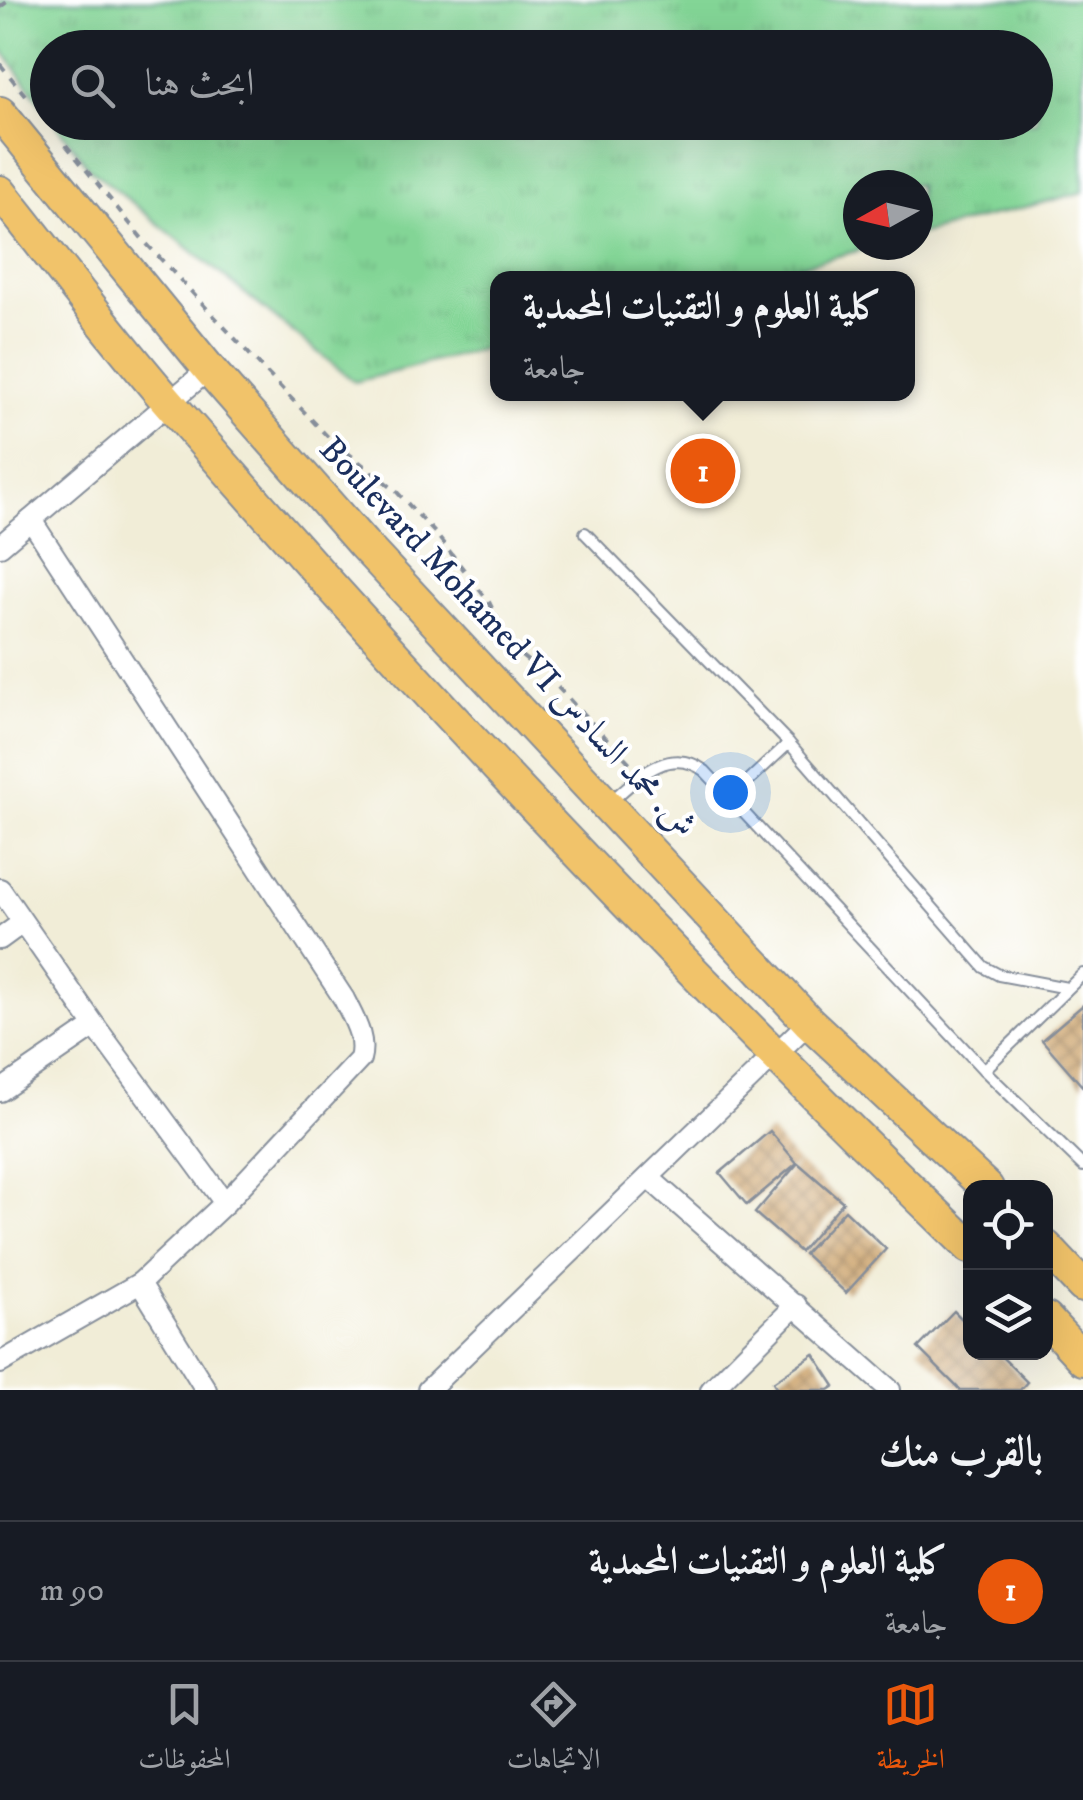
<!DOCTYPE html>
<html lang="ar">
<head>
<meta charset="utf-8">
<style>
  :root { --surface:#171b24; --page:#242831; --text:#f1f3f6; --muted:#9ea1a6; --line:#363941; --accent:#ea580c }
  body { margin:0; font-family:"IM FELL DW Pica",Amiri,serif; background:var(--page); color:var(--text); direction:rtl }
  .controls { position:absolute; right:30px; bottom:30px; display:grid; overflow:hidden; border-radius:20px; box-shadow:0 10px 40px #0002 }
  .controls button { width:90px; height:90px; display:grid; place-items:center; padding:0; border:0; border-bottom:2px solid var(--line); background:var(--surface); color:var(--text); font:50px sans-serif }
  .compass { position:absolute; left:843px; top:170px; width:90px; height:90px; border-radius:50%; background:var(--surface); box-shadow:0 10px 40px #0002; rotate:262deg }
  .you { position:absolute; left:730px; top:792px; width:35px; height:35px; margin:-25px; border:8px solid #fff; border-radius:50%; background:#1a73e8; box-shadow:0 0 0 15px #1a73e833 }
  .badge { display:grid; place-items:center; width:65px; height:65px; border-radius:50%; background:var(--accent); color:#fff; font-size:32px; font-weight:700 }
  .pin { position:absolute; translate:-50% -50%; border:5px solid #fff; box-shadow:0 2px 10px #0006 }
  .popup { position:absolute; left:490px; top:271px; width:425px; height:130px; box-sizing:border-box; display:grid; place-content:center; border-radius:20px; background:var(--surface); filter:drop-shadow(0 2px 8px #0005); font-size:32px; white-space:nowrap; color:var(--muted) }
  .popup b { font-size:38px; color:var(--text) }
  .popup::after { content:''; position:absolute; left:50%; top:100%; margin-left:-20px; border:20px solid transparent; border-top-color:var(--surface) }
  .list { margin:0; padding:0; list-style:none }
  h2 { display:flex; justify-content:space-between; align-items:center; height:130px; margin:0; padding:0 40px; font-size:42px }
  h2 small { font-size:32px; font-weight:400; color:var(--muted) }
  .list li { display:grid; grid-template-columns:65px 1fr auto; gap:30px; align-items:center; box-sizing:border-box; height:140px; padding:0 40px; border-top:2px solid var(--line) }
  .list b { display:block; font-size:38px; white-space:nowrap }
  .list p { margin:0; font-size:32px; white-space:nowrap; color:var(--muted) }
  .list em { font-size:32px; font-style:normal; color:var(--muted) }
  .icon { flex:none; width:55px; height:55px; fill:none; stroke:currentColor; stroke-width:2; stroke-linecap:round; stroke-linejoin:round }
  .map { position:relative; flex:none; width:1083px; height:1390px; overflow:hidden; direction:ltr }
  .search { position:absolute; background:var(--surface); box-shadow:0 10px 40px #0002; left:30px; right:30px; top:30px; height:110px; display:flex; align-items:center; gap:25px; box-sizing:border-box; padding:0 35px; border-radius:55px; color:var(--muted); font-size:38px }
  .sheet { height:270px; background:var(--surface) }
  nav { display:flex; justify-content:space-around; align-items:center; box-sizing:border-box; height:140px; border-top:2px solid var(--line); background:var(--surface); font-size:28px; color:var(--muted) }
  nav a { display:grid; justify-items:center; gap:5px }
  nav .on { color:var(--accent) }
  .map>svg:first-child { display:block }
  .grass { fill:url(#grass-tufts); stroke:#4f827a; stroke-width:2.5 }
  .building { fill:url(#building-cross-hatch) }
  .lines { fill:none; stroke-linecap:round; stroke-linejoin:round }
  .lane-casing { stroke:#868e9a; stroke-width:14 }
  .street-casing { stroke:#868e9a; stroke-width:24 }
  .primary-casing { stroke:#868e9a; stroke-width:36 }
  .path { stroke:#868e9a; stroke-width:4; stroke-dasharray:8 8; stroke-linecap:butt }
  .lane { stroke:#fff; stroke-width:10 }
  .street { stroke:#fff; stroke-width:20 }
  .primary { stroke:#f1c36a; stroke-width:32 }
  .labels { text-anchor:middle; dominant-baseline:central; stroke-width:8; stroke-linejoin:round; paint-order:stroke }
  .street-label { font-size:35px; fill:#1b2f5e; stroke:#fff }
</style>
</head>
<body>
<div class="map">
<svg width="1083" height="1390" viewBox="0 0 1083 1390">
  <defs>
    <pattern id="grass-tufts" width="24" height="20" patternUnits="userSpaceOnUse" patternTransform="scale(2.5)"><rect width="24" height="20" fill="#83d596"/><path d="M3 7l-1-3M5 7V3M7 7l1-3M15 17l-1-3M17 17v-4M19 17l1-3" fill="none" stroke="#71b784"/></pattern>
    <pattern id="building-cross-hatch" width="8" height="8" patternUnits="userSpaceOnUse" patternTransform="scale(2.5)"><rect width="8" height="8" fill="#d2ad7b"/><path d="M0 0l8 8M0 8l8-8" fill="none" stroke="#aa8d68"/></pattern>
  </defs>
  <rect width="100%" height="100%" fill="#fff"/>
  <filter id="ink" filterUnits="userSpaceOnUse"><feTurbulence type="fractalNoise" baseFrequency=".01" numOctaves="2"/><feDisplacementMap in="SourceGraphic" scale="20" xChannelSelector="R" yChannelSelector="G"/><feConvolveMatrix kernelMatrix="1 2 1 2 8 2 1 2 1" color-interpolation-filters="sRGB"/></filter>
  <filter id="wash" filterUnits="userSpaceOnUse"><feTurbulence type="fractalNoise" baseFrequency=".0048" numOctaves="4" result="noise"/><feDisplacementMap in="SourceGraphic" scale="40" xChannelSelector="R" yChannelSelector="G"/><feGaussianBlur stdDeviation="2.25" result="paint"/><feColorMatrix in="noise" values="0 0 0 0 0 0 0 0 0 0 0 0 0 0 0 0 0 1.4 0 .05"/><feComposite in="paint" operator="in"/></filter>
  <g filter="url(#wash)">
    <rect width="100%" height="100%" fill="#f1edd7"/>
    <!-- grass -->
    <polygon class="grass" points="0,0 1083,0 1083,192 918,235 918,185 858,185 858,245 880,245 752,278 498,278 498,345 355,382 89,168 55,123 1036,122 1036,48 48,48 47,112 0,47"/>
    <g id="blocks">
      <!-- building -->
      <g class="building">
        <polygon points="1083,1005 1083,1087 1042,1040"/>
        <polygon points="770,1131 797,1163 747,1205 720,1173"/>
        <polygon points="798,1163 843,1202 800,1252 755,1213"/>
        <polygon points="845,1210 886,1249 846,1293 804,1254"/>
        <polygon points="954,1311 970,1327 970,1352 997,1352 1027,1382 1020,1390 960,1390 918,1348"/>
        <polygon points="814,1354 835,1386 829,1390 778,1390 773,1382"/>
      </g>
    </g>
  </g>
  <g filter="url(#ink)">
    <use href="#blocks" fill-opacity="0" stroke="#868e9a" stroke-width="2.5"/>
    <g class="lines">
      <defs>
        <g id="lane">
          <polyline points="585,533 789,743 984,967 999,975 1067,988"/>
          <polyline points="731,797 789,743"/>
          <path d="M609 803C637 779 668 744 705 771L984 1070 1083 1166"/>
          <polyline points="984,1070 1083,974"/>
        </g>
        <g id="street">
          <polyline points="0,546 209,369"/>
          <polyline points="0,889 95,1026 225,1203"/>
          <polyline points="0,939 22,923"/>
          <polyline points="0,1091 95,1026"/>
          <polyline points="649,1178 890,1390"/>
          <polyline points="140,1283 206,1390"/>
          <path d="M0 1363 140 1283 225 1203 360 1059C366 1037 353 1018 344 999L31 520"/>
          <polyline points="428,1390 809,1022"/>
          <polyline points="711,1390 796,1305"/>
        </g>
        <g id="primary">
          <polyline points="0,113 209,369 363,544 809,1022 987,1188"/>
          <path d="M0 192C57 263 111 336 170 404 424 697 692 978 970 1247"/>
          <polyline points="1046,1247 1083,1286"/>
          <polyline points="1046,1319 1083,1359"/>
        </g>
      </defs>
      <!-- lane casing -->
      <use href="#lane" class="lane-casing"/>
      <!-- street casing -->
      <use href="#street" class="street-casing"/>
      <!-- primary casing -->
      <use href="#primary" class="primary-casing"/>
      <!-- path -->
      <g class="path">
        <polyline points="0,7 10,0"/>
        <polyline points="0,64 25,95"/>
        <polyline points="66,145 144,241 267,373 330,439 395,490 436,534 489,602 508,640 520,655 545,674 630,763"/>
      </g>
      <!-- lane -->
      <use href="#lane" class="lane"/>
      <!-- street -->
      <use href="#street" class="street"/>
      <!-- primary -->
      <use href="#primary" class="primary"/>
    </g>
  </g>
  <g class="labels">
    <!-- street labels -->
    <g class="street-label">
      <text transform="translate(507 638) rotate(47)">Boulevard Mohamed VI ش. محمد السادس</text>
    </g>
  </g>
</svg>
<div class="controls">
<button><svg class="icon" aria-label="locate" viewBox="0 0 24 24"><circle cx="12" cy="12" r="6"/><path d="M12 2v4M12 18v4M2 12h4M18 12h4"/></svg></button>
<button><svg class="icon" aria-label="layers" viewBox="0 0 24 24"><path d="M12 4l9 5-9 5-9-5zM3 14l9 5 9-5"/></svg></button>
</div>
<svg class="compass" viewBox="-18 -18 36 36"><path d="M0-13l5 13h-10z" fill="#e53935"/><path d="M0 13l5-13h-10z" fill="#9ea1a6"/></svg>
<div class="you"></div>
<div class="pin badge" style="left:703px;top:471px">1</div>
<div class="popup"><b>كلية العلوم و التقنيات المحمدية</b>جامعة</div>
<div class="search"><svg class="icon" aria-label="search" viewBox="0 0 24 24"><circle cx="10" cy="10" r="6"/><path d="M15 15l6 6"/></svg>ابحث هنا</div>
</div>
<section class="sheet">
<h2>بالقرب منك<small></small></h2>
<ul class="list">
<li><span class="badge">1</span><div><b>كلية العلوم و التقنيات المحمدية</b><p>جامعة</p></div><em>90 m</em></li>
</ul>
</section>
<nav>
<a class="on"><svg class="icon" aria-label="map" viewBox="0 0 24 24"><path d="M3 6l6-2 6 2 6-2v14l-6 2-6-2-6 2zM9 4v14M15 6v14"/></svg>الخريطة</a>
<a><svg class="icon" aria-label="directions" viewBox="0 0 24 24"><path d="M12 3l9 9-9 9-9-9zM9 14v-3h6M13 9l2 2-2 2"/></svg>الاتجاهات</a>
<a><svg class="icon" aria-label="saved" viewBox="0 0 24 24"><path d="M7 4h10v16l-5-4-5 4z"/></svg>المحفوظات</a>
</nav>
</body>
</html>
